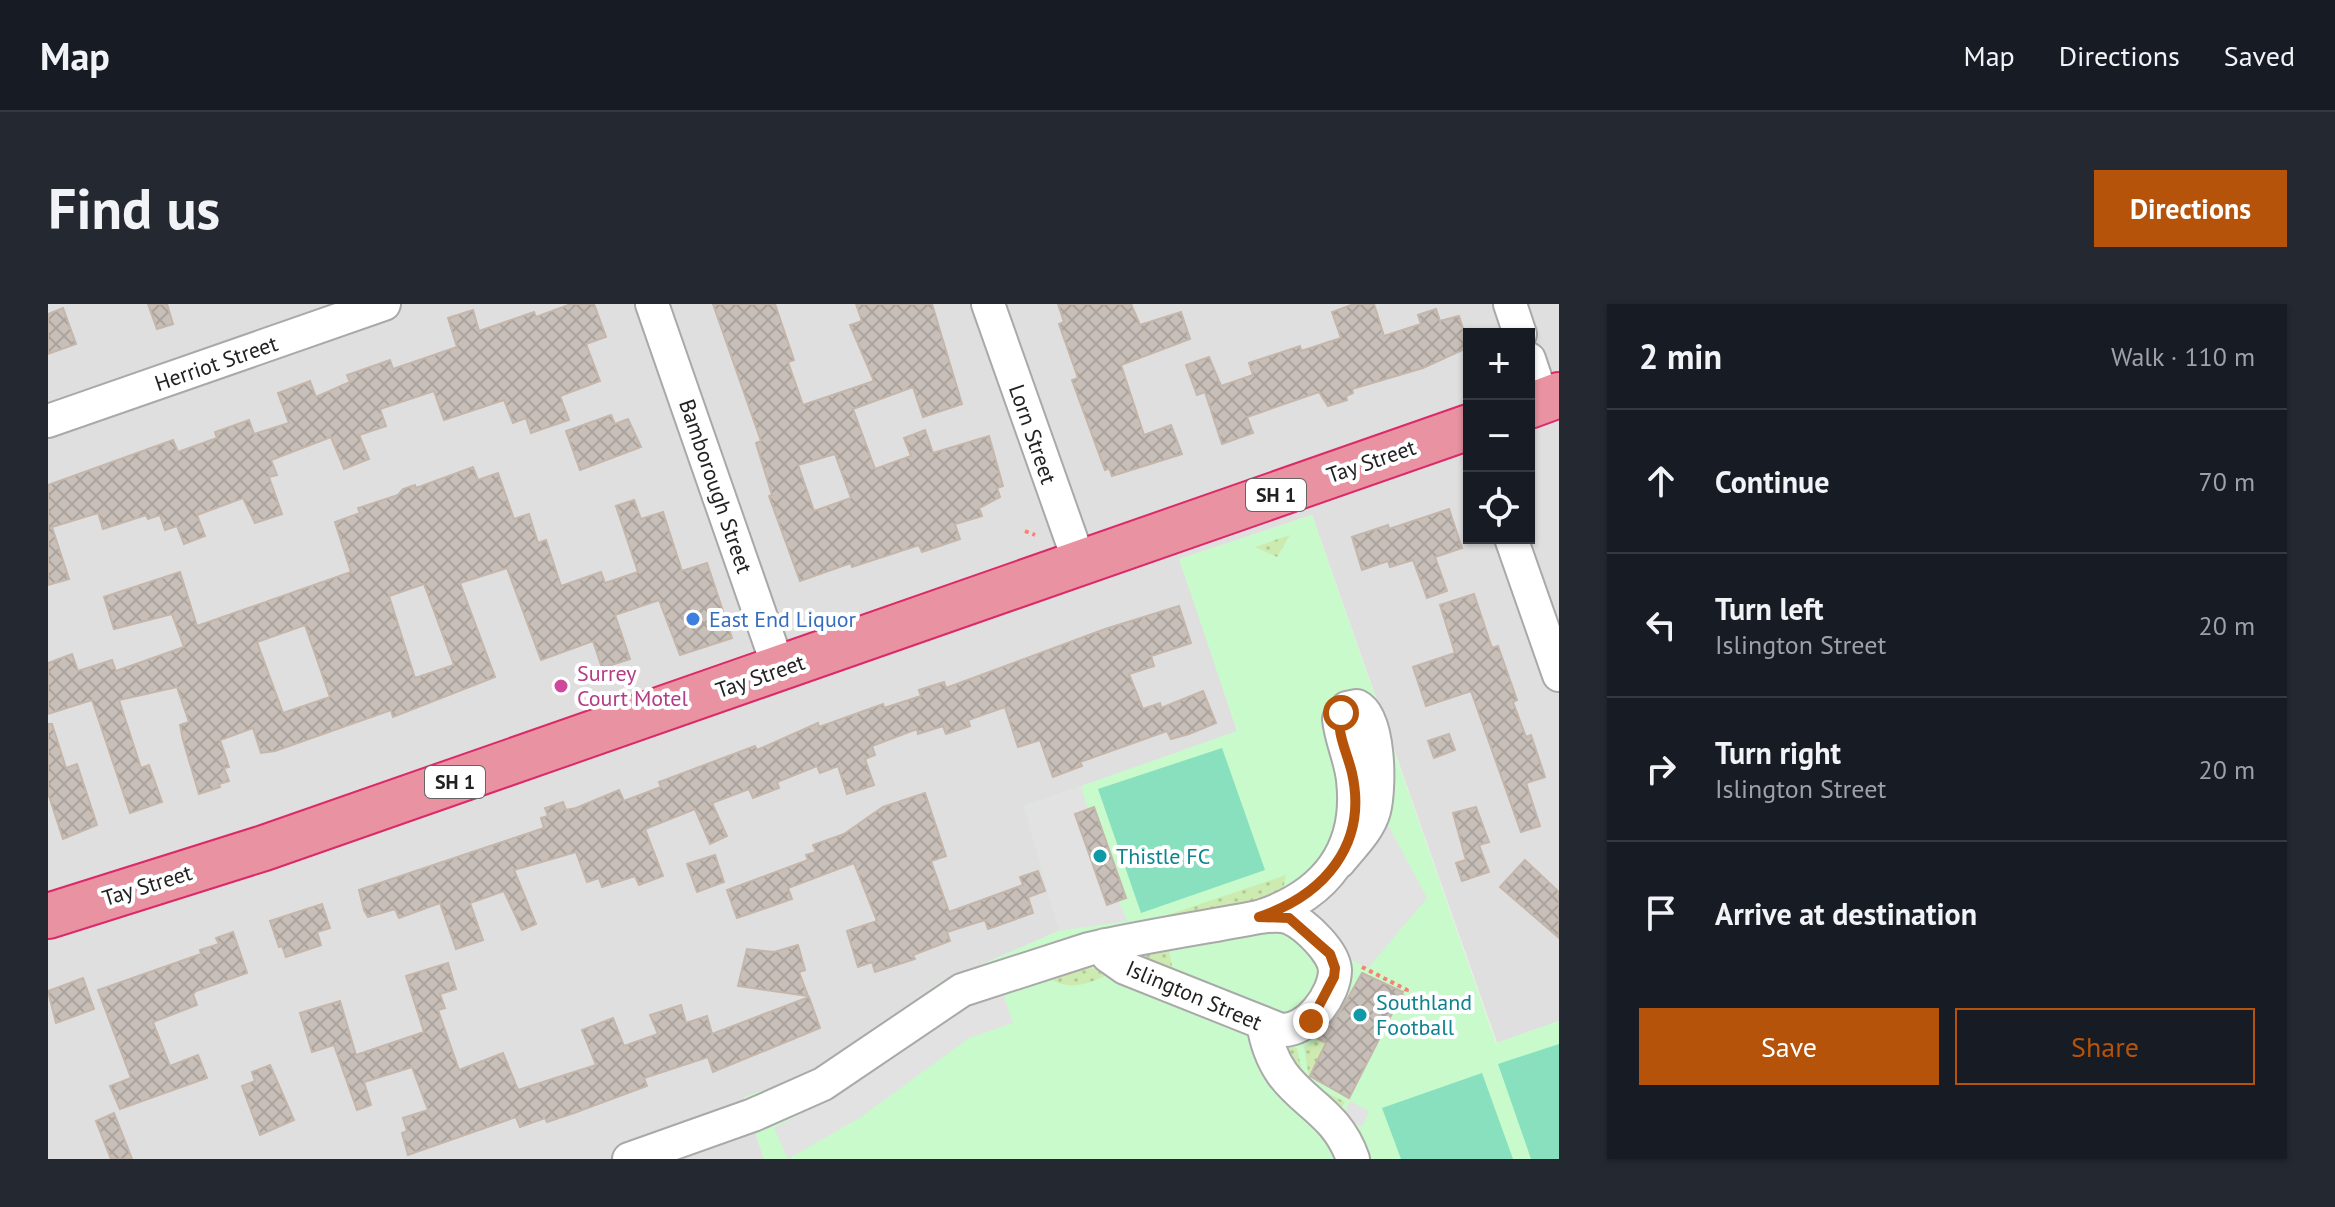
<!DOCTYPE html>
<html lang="en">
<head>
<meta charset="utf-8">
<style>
  :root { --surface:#171b24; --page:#242831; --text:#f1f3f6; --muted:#9ea1a6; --line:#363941; --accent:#b45309 }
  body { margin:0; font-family:"PT Sans",sans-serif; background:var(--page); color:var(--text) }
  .controls { position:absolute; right:24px; top:24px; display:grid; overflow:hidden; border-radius:0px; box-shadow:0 2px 6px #0004 }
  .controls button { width:72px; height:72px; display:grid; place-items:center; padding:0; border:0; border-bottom:2px solid var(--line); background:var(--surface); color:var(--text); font:40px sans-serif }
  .stop { position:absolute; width:24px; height:24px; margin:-18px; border:6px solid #b45309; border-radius:50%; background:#fff }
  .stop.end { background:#b45309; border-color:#fff; box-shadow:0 2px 8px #0008 }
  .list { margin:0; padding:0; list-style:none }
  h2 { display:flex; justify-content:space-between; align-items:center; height:104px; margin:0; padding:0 32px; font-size:34px }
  h2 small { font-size:26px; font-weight:400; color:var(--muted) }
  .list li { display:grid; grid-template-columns:52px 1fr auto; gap:24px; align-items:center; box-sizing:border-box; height:144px; padding:0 32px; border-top:2px solid var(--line) }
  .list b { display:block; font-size:30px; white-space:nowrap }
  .list p { margin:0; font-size:26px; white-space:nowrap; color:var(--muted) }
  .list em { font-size:26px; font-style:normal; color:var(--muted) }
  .actions { display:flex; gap:16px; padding:24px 32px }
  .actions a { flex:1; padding:18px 0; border:2px solid var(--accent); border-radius:0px; text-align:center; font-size:28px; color:var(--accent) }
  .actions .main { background:var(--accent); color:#fff }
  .icon { flex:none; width:44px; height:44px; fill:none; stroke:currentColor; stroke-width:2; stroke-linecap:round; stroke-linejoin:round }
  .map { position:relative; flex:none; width:1511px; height:855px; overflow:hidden; border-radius:0px }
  header { display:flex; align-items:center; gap:48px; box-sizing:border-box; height:112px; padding:0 40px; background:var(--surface); border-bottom:2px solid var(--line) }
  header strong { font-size:38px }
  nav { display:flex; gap:44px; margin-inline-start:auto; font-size:28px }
  .intro { display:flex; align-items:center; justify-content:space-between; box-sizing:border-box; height:192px; padding:0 48px }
  h1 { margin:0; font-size:56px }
  .button { padding:20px 36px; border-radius:0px; background:var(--accent); color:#fff; font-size:28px; font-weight:700 }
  main { display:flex; gap:48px; padding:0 48px }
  aside { flex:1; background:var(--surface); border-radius:0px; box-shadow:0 2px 6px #0004 }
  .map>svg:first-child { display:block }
  .residential { fill:#e0dfdf; fill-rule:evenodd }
  .park { fill:#c8facc }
  .garden { fill:url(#garden-dots) }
  .pitch { fill:#88e0be }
  .parking { fill:#e2e2e2 }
  .building { fill:url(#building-cross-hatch); stroke:#c4b6ab; stroke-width:2; fill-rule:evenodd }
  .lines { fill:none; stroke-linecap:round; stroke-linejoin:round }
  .minor-casing { stroke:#a9a9a9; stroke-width:36 }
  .highway-casing { stroke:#dc2a67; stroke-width:48 }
  .path { stroke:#fa8072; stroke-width:4; stroke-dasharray:4 4; stroke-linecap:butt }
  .minor { stroke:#fff; stroke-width:32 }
  .highway { stroke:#e892a2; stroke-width:44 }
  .route { stroke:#b45309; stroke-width:10 }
  .shop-dot { fill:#3f7fe0; stroke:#fff; stroke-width:3 }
  .hotel-dot { fill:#d1479c; stroke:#fff; stroke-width:3 }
  .culture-dot { fill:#0f9aa8; stroke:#fff; stroke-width:3 }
  .labels { text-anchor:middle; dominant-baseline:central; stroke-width:8; stroke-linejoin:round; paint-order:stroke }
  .shield { fill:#fff; stroke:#646464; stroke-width:2 }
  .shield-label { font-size:20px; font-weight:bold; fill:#222 }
  .street-label { font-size:22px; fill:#222; stroke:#fff }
  .shop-label { font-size:22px; fill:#366cbe; stroke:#fff; text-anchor:start }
  .hotel-label { font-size:22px; fill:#b23c85; stroke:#fff; text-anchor:start }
  .culture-label { font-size:22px; fill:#0d838f; stroke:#fff; text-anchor:start }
</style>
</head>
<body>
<header>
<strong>Map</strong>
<nav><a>Map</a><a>Directions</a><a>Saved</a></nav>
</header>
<div class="intro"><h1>Find us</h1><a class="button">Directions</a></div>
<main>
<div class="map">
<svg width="1511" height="855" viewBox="0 0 1511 855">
  <defs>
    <pattern id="garden-dots" width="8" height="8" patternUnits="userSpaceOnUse" patternTransform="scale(2)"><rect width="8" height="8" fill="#cdebb0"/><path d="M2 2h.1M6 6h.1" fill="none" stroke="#b0c997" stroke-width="1.8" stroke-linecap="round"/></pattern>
    <pattern id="building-cross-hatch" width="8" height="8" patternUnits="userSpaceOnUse" patternTransform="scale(2)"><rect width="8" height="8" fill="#c7bfb8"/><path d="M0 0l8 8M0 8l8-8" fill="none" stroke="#aba49e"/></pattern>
  </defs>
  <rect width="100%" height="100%" fill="#f2efe9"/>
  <!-- residential -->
  <path class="residential" d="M0 0H1511V717L1449 739 1264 211 1132 255 1189 427 1011 627 891 679 779 764 696 794 716 855H0ZM1421 30H1481V234H1421Z"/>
  <!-- park -->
  <polygon class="park" points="1264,211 1448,739 1511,717 1511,855 716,855 696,793 779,764 891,679 1011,627 976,502 1189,427 1131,255"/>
  <!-- garden -->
  <g class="garden">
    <polygon points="1242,231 1229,253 1207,243"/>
    <polygon points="1238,571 1233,595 1096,619"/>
    <polygon points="1120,643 1126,671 1092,655 1094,649"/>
    <path d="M1029 663 1050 665 1061 670C1039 681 1019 688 998 672Z"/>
    <polygon points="1270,735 1278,739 1261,774 1256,743"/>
    <path d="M1231 738 1249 744 1256 777 1297 798 1289 811C1266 787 1240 776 1226 742Z"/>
  </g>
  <!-- pitch -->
  <g class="pitch">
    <polygon points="1174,444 1217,566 1093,609 1050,485"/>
    <polygon points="1511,740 1511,855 1483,855 1450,760"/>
    <polygon points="1434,769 1465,855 1353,855 1334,804"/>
  </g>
  <!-- parking -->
  <g class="parking">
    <polygon points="1033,482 1040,506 1027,511 1059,600 1071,597 1079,617 1011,627 976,502"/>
    <polygon points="1338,517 1379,594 1320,664 1300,654 1251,604"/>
    <polygon points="955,689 965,719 921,734 813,813 740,855 726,824 797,785 899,709"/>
    <polygon points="1302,797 1321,807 1314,823 1294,813"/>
  </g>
  <!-- building -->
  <g class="building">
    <polygon points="100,0 119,0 125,20 109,25"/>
    <polygon points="523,0 546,0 558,33 538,40 552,77 512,92 521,116 483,129 478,114 465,119 456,96 396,116 386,87 332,105 338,122 311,131 321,155 296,165 283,133 223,156 229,171 221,173 234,210 207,219 195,194 149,211 157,232 136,240 129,222 117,226 112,211 100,215 98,211 55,225 50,209 4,223 21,275 0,281 0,181 125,136 130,148 169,134 167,128 201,116 206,130 241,119 230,89 262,77 268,93 302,78 299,71 342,56 345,65 409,43 400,14 425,6 431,27 486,8 488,13"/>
    <path d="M665 0H727L746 56 740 58 755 101 826 77 802 21 814 17 808 0H884L914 100 875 113 865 83 805 105 827 165 863 152 856 134 877 126 885 149 941 132 955 182 949 184 952 193 931 204 934 212 907 220 912 235 874 248 871 241 804 263 803 259 752 277 721 192 724 191 708 139 713 137ZM787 150 803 194 766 207 750 161Z"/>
    <polygon points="1010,0 1083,0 1092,21 1133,8 1142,35 1073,61 1096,131 1123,121 1134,150 1064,172 1061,164 1057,166 1024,76 1030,74 1011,20 1016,18"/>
    <polygon points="1306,0 1326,0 1336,32 1373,20 1370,11 1388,5 1392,17 1411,12 1421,43 1375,64 1304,85 1305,89 1298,92 1299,96 1280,102 1271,88 1199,113 1205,129 1174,140 1157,88 1149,91 1138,61 1161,53 1173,82 1205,71 1201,59 1252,42 1253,47 1293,34 1284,8"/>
    <polygon points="15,4 28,40 0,50 0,10"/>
    <polygon points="563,111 567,120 580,115 593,143 532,166 518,127"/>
    <path d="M425 163 430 176 450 169 466 215 481 210 490 239 498 236 513 282 553 268 557 279 590 268 568 202 586 196 593 215 615 208 634 267 659 259 684 334 632 351 611 296 567 311 582 355 554 364 545 337 493 356 459 264 412 279 447 373 345 413 343 406 227 447 213 449 205 424 172 436 181 463 176 464 181 477 171 480 172 483 151 490 135 436 132 421 141 418 129 383 71 396 93 464 101 461 114 498 82 509 44 396 0 410V359L24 350 30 367 64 356 68 367 136 343 124 310 66 325 56 293 132 268 149 322 303 268 287 218 312 209 310 204 350 191 355 185 367 181 368 184ZM376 280 406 361 367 374 341 292ZM257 321 282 393 235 409 209 338Z"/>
    <polygon points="1401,205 1414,244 1387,253 1399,287 1379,294 1365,256 1342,263 1340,257 1314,266 1304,233 1340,221 1341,225"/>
    <polygon points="1426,290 1444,344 1450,342 1469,396 1465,398 1478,433 1483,431 1497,473 1478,479 1492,522 1473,528 1423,387 1378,402 1365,363 1407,349 1392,301"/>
    <polygon points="1131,302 1143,339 1103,352 1106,362 1081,370 1095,405 1112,399 1113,404 1155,387 1168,419 1141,430 1123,435 1119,427 1032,458 1034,462 1005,473 992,436 970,443 957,403 920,416 922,422 898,430 895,422 870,430 869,425 824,442 827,451 817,455 826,481 799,490 790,462 772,469 769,462 729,478 731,484 705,494 701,485 664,499 679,532 662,540 647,505 597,525 615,572 591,581 587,572 554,583 551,574 539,578 528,548 466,566 488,620 474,626 456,587 422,599 435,636 408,645 392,599 351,614 347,605 320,613 316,606 311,586 496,524 493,514 500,512 497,504 515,498 518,506 528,504 571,486 576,497 613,483 611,478 707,442 709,446 770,419 771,423 835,400 836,404 873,392 871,386 896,378 898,384 1057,325"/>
    <polygon points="0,420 4,420 18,464 29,460 49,521 15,535 0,489"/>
    <polygon points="1401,430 1407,446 1386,454 1380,437"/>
    <polygon points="877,489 898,552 883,557 901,608 975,581 972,573 990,567 997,587 980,593 985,609 940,625 937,616 899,628 902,637 865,651 867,655 827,668 824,658 810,663 799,627 829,617 806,559 740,584 744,595 689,614 679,586 760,556 758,551 768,548 765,541 796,530 835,503"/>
    <polygon points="1046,503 1078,594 1059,601 1027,510"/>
    <polygon points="1428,503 1441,538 1431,541 1441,568 1414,577 1408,559 1418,556 1405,509"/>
    <polygon points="667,551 676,578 649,588 639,560"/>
    <polygon points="1477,556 1511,588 1511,634 1452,583"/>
    <polygon points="274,600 282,624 269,628 273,641 238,653 234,642 231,643 222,617"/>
    <polygon points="185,628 199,669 148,687 145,690 149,701 105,718 122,762 150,751 159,774 72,805 62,782 83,774 50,686 153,650 152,646 171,640 168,634"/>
    <polygon points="750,641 757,666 751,668 760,692 690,682 699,645 726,648"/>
    <polygon points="400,659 408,685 392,690 397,704 390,706 411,766 455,749 470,786 548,761 534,726 565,714 576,742 610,730 602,711 633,701 638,719 659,712 664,730 761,693 772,724 665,768 660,753 596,774 599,782 526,809 499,818 497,814 472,823 468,813 360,851 354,829 359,827 355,814 380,806 364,763 316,778 323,801 309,806 286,741 264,748 252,709 292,697 308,751 376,728 358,672"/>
    <polygon points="1314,669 1355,688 1301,794 1262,772 1278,739 1270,735 1292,708"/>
    <polygon points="35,674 46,705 8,719 0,687"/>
    <polygon points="222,761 246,816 212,831 194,782 207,777 204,768"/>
    <polygon points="66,809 84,855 63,855 48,817"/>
  </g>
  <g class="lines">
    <defs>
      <g id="minor">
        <polyline points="604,0 731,365"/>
        <polyline points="940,0 1032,260"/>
        <polyline points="1462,0 1472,30"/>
        <polyline points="1481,55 1495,97"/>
        <polyline points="0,117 336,0"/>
        <polyline points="1463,234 1511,371"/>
        <path d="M1214 612C1278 590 1313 546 1305 476 1303 455 1293 436 1291 415L1299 404 1309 402C1332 413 1332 484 1326 507 1321 526 1303 543 1291 558"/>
        <path d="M1215 719C1228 800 1282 790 1305 855"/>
        <path d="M581 855 705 811 775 780 914 686 1041 645C1097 632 1154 624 1211 613 1221 612 1232 610 1242 614 1258 621 1286 648 1287 666 1287 691 1259 728 1233 726L1077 664 1060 652 1057 641"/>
      </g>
      <g id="highway">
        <polyline points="1481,102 1511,91"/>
        <polyline points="0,612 216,544 1421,123"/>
      </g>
    </defs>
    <!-- minor casing -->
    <use href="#minor" class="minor-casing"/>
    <!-- highway casing -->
    <use href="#highway" class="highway-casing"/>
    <!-- path -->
    <g class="path">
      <polyline points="977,227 987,231"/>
      <polyline points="1314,663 1359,686 1352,702"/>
    </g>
    <!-- minor -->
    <use href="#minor" class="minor"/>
    <!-- highway -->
    <use href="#highway" class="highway"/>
  </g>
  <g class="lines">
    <!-- route -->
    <path class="route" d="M1263 717 1286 673 1287 664 1282 650 1241 614 1211 613C1276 591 1320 541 1304 469 1300 451 1287 426 1293 409"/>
  </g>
  <!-- markers -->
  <circle class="shop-dot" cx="645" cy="315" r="8"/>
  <circle class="hotel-dot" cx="513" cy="382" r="8"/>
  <g class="culture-dot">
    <circle cx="1052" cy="552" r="8"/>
    <circle cx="1312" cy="711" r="8"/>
  </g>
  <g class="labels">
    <!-- shield labels -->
    <g class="shield">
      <rect x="1198" y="175" width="60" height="32" rx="6"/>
      <rect x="377" y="462" width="60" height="32" rx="6"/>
    </g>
    <g class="shield-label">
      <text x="1228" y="191">SH 1</text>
      <text x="407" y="478">SH 1</text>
    </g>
    <!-- street labels -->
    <g class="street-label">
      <text transform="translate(168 59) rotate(-19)">Herriot Street</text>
      <text transform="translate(985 130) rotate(71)">Lorn Street</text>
      <text transform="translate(1323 157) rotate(-19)">Tay Street</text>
      <text transform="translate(668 182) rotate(71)">Bamborough Street</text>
      <text transform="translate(712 372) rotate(-19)">Tay Street</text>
      <text transform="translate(99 581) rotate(-17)">Tay Street</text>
      <text transform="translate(1146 691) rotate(23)">Islington Street</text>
    </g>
    <!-- shop labels -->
    <g class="shop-label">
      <text x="661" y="315">East End Liquor</text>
    </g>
    <!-- hotel labels -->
    <g class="hotel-label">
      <text x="529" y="369">Surrey<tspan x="529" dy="25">Court Motel</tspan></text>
    </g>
    <!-- culture labels -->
    <g class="culture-label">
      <text x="1068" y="552">Thistle FC</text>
      <text x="1328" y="698">Southland<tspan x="1328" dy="25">Football</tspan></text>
    </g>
  </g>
</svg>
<div class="controls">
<button>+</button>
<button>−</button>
<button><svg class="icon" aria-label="locate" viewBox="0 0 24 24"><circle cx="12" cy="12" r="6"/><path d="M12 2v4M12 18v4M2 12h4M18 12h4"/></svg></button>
</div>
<div class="stop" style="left:1293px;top:409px"></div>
<div class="stop end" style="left:1263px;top:717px"></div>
</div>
<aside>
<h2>2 min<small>Walk · 110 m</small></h2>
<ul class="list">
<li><svg class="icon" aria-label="ahead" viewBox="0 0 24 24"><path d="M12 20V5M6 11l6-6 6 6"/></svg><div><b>Continue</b></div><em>70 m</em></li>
<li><svg class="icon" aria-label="left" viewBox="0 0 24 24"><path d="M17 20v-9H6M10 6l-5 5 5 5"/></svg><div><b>Turn left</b><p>Islington Street</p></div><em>20 m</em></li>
<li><svg class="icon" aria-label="right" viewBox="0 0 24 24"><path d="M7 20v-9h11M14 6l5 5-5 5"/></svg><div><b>Turn right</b><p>Islington Street</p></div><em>20 m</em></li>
<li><svg class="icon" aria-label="arrive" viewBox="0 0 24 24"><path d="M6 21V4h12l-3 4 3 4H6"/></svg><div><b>Arrive at destination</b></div></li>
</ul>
<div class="actions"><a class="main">Save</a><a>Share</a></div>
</aside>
</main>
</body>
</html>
